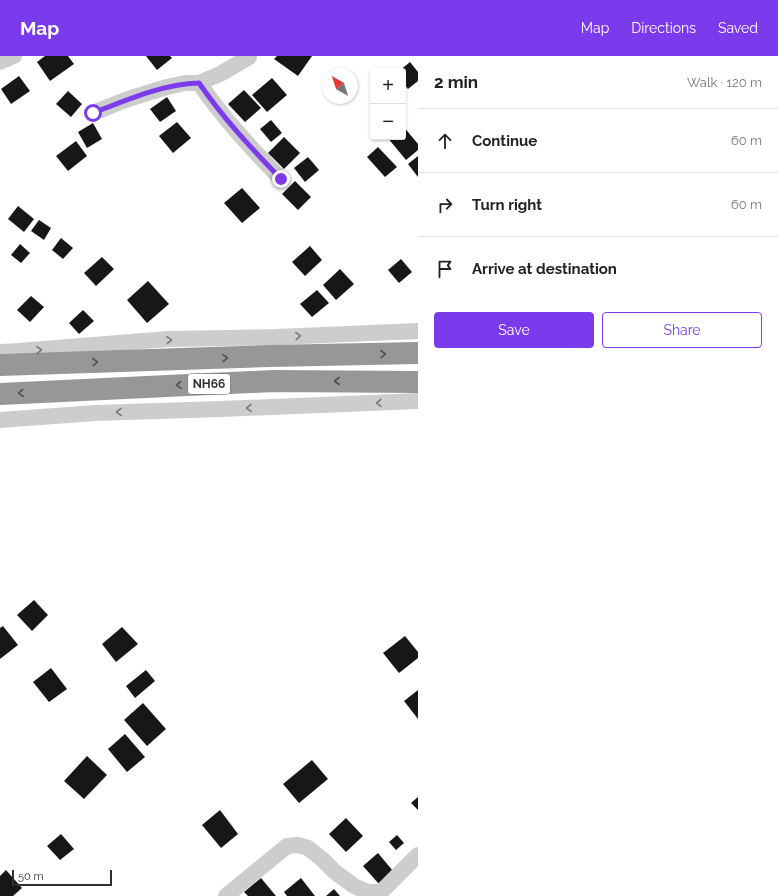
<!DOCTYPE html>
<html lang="en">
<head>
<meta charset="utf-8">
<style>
  :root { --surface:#fff; --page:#f2f2f2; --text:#222; --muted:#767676; --line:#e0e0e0; --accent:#7c3aed }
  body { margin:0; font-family:Raleway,sans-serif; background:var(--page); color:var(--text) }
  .controls { position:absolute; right:12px; top:12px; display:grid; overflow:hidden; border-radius:4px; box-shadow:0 1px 3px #0004 }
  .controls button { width:36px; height:36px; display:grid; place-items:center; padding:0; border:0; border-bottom:1px solid var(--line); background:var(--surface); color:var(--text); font:20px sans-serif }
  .compass { position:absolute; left:322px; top:12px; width:36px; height:36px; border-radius:50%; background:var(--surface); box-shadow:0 1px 3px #0004; rotate:321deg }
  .scale { position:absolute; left:12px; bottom:10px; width:100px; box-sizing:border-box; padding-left:4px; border:2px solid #303030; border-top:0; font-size:11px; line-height:14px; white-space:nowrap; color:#303030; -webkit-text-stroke:3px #fff; paint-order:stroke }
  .stop { position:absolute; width:12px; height:12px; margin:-9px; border:3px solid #7c3aed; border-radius:50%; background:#fff }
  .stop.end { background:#7c3aed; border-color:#fff; box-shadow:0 1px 4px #0008 }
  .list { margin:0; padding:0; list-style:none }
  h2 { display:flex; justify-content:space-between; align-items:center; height:52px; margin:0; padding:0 16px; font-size:17px }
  h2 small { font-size:13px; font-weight:400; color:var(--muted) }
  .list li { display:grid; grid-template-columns:26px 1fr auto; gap:12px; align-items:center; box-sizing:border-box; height:64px; padding:0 16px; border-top:1px solid var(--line) }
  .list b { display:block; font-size:15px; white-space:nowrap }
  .list em { font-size:13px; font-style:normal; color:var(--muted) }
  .actions { display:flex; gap:8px; padding:12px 16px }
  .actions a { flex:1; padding:9px 0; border:1px solid var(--accent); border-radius:4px; text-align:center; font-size:14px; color:var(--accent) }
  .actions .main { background:var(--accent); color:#fff }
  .icon { flex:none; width:22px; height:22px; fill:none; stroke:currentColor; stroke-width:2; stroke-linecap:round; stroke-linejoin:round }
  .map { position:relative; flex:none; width:418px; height:840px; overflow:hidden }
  header { display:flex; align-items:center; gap:24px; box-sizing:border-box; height:56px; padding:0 20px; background:var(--accent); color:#fff }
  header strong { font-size:19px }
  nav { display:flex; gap:22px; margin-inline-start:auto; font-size:14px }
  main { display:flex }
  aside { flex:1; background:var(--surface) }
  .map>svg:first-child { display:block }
  .building { fill:#171717 }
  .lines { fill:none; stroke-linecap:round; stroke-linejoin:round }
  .minor { stroke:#cdcdcd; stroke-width:16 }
  .highway { stroke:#979797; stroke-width:22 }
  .oneway { stroke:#777 }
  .oneway2 { stroke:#4f4f4f }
  .route { stroke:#7c3aed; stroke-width:5 }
  .labels { text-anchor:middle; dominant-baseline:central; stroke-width:4; stroke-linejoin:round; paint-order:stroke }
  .shield { fill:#fff; stroke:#6e6e6e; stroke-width:1 }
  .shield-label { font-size:12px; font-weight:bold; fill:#303030 }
</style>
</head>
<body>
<header>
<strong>Map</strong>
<nav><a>Map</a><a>Directions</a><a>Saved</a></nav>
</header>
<main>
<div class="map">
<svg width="418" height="840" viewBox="0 0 418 840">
  <rect width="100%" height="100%" fill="#fff"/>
  <!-- building -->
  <g class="building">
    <polygon points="45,0 68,0 74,8 50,25 37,6"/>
    <polygon points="146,0 170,0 172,2 157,14"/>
    <polygon points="277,0 312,0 298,20 274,3"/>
    <polygon points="410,6 418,16 418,25 408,33 403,27 403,15 399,15"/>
    <polygon points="19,20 30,35 11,48 1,33"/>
    <polygon points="272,22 287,39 267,56 252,39"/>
    <polygon points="244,34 261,52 245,66 228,48"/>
    <polygon points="68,35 82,48 71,61 56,48"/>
    <polygon points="167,41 176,55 160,66 150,53"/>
    <polygon points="271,64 282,77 271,86 260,73"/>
    <polygon points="177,66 191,82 173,97 159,80"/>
    <polygon points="93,67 102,83 87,92 78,76"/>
    <polygon points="403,70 418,88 418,94 406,104 387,81 403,81"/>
    <polygon points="284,81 300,97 284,113 268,97"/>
    <polygon points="76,85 87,100 68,115 56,100"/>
    <polygon points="378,91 397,111 385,121 367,101"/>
    <polygon points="418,100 418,121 408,108"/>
    <polygon points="308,101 319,114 305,126 294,112"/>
    <polygon points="295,125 311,141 298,154 282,138"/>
    <polygon points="242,132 260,152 242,167 224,147"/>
    <polygon points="18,150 34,163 24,176 8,163"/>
    <polygon points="39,164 51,172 44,184 31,175"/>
    <polygon points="61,182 73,192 63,203 52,194"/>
    <polygon points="20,188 30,197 21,207 11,199"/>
    <polygon points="310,190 322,204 305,220 292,206"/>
    <polygon points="102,201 114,213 96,230 84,217"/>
    <polygon points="401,203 412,216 399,227 388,214"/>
    <polygon points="340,213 354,228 336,244 323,229"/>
    <polygon points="148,225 169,248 147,267 127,244"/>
    <polygon points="317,234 329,247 312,261 300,248"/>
    <polygon points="31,240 44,251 30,266 17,254"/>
    <polygon points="83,254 94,265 79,278 69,267"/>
    <polygon points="34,544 48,559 32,575 17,559"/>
    <polygon points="3,570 18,589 0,603 0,572"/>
    <polygon points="122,571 138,588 116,606 102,588"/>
    <polygon points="405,580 418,596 418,602 399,617 383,597"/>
    <polygon points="51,612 67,633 49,646 33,626"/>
    <polygon points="146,614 155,625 135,642 126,630"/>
    <polygon points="418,634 418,663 404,645"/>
    <polygon points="143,647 166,673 147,690 124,664"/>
    <polygon points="125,678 145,701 127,716 108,693"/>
    <polygon points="87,700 107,719 84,743 64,725"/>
    <polygon points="312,704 328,723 299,747 283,728"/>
    <polygon points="418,741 418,754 411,747"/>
    <polygon points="220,754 238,778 221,792 202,769"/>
    <polygon points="346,762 363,780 346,796 329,778"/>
    <polygon points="61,778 74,793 60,804 47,790"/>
    <polygon points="397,779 404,787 396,794 389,786"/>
    <polygon points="378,797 393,815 379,828 363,810"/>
    <polygon points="6,814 22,832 13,840 0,840 0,820"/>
    <polygon points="261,822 276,840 248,840 244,836"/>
    <polygon points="301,822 315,840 287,840 284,836"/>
    <polygon points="334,833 340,840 326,840"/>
  </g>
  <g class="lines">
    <!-- minor -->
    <g class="minor">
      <polyline points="0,6 14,0"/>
      <path d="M199 27C223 62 252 93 281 123"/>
      <polyline points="93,57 128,43 167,31 185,27 199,27 222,17 249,1"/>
      <polyline points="0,296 19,295 168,283 277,281 418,275"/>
      <polyline points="0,364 95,357 221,353 418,345"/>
      <polyline points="226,840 287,790 298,789 308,792 322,803 335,816 354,830 368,836 381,836 418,799"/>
    </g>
    <!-- highway -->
    <g class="highway">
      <polyline points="0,309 269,300 418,297"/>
      <polyline points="0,338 274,325 418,326"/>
    </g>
  </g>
  <!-- one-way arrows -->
  <defs><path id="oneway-chevron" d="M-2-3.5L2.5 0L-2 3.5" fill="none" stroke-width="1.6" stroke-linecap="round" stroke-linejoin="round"/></defs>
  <g class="oneway">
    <use href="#oneway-chevron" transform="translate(298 280) rotate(-3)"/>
    <use href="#oneway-chevron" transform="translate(169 284) rotate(-3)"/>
    <use href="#oneway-chevron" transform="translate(39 294) rotate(-5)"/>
    <use href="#oneway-chevron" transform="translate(379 347) rotate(177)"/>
    <use href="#oneway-chevron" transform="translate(249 352) rotate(178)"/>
    <use href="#oneway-chevron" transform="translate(119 356) rotate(178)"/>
  </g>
  <g class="oneway2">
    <use href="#oneway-chevron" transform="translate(383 298) rotate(-1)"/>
    <use href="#oneway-chevron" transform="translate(225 302) rotate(-2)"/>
    <use href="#oneway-chevron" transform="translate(95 306) rotate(-2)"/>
    <use href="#oneway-chevron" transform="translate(337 325) rotate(-180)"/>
    <use href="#oneway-chevron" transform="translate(179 329) rotate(177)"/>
    <use href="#oneway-chevron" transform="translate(21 337) rotate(177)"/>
  </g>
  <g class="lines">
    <!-- route -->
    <path class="route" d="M93 57C126 44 163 28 199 27 223 62 252 93 281 123"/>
  </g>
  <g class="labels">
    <!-- shield labels -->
    <rect class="shield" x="188" y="318" width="42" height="20" rx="3"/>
    <g class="shield-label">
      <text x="209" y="328">NH66</text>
    </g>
  </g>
</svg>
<div class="controls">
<button>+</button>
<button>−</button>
</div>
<svg class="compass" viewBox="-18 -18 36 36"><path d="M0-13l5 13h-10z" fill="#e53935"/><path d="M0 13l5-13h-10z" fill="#767676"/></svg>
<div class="scale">50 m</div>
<div class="stop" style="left:93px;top:57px"></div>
<div class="stop end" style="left:281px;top:123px"></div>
</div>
<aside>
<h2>2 min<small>Walk · 120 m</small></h2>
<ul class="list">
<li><svg class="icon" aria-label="ahead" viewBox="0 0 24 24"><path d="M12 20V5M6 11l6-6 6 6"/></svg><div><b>Continue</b></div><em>60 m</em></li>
<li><svg class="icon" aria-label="right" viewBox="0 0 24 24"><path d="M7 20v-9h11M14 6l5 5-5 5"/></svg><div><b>Turn right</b></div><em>60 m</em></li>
<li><svg class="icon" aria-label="arrive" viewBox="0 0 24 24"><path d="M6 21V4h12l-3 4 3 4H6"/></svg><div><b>Arrive at destination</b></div></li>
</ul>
<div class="actions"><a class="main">Save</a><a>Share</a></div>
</aside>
</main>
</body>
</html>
